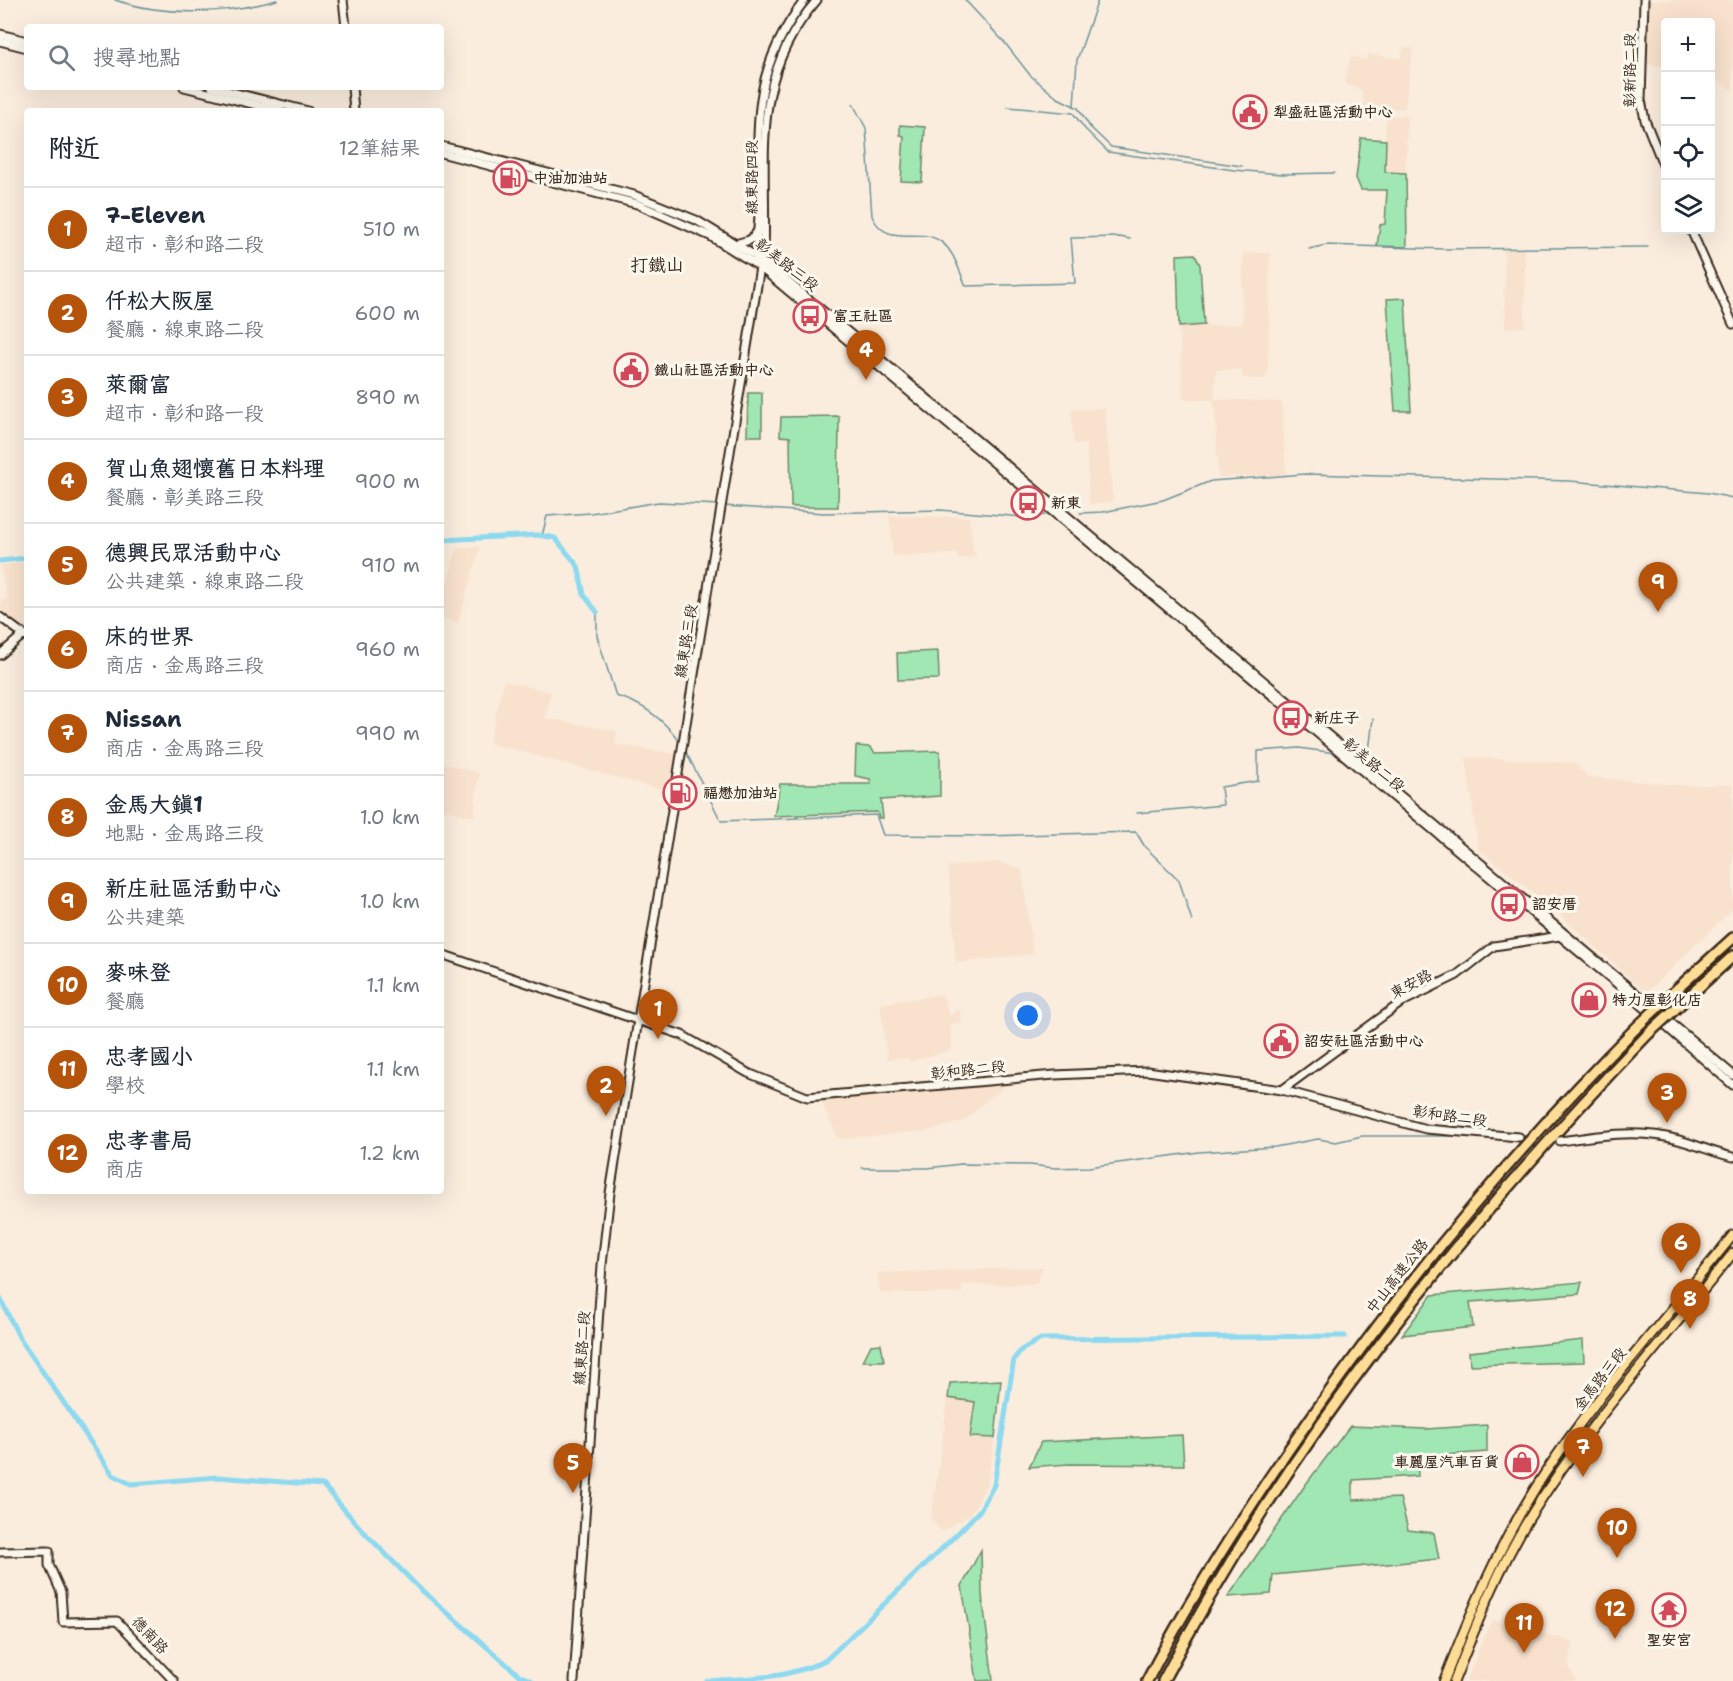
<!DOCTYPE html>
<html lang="zh-TW">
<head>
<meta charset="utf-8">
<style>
  :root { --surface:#fff; --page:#f6f6f7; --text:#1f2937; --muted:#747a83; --line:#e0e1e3; --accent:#b45309 }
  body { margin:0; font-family:"Shantell Sans","LXGW WenKai TC",sans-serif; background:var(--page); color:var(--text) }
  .controls { position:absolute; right:18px; top:18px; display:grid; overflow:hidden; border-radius:6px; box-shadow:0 6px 24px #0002 }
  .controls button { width:54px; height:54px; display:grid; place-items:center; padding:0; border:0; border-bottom:2px solid var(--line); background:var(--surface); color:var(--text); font:30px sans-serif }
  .you { position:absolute; left:1028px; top:1016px; width:21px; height:21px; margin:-15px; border:4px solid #fff; border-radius:50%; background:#1a73e8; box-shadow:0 0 0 9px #1a73e833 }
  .badge { display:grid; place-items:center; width:39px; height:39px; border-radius:50%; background:var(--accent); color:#fff; font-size:20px; font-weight:700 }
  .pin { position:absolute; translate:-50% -50px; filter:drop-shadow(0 2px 3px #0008) }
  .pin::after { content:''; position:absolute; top:32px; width:21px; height:18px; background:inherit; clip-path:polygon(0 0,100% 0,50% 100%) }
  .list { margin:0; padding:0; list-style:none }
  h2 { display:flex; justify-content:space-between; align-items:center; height:78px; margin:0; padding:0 24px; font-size:26px }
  h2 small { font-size:20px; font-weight:400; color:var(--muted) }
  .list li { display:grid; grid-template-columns:39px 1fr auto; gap:18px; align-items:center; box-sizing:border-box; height:84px; padding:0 24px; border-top:2px solid var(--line) }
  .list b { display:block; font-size:22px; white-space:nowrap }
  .list p { margin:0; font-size:20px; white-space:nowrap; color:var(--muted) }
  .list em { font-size:20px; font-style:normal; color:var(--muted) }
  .icon { flex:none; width:33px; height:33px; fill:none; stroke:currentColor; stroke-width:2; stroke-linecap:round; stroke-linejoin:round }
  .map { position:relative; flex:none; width:1733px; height:1681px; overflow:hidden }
  .search { position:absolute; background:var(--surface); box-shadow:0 6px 24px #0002; left:24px; top:24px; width:420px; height:66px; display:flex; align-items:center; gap:15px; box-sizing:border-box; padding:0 21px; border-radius:6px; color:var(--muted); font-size:22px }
  .panel { position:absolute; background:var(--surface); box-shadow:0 6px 24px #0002; left:24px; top:108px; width:420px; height:1086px; border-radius:6px }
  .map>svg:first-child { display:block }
  .built { fill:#f8e2cd }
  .green { fill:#a0e7b4; stroke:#6e8869; stroke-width:1.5 }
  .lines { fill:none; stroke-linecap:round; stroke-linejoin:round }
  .stream { stroke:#6d939b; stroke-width:1.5 }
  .canal { stroke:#8ed9ef; stroke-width:5 }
  .secondary-tunnel { stroke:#d4c6b8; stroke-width:7; stroke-dasharray:7 3.5; stroke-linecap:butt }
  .secondary-casing { stroke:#3b2a1e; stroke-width:11 }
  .primary-casing { stroke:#3b2a1e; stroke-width:12 }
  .highway-casing { stroke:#3b2a1e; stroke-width:14 }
  .secondary { stroke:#fbf7ec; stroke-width:7 }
  .primary { stroke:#ffdd96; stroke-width:8 }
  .highway { stroke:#ffdd96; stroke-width:9 }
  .highway-bridge-casing { stroke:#3b2a1e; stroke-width:14; stroke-linecap:butt }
  .highway-bridge { stroke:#ffdd96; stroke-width:9 }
  .labels { text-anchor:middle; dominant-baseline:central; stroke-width:6; stroke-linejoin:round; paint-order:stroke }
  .street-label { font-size:15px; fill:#3b2a1e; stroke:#fbf7ec }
  .poi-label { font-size:15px; font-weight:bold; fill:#3b2a1e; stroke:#fbf7ec; text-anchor:start }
  .quarter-label { font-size:18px; fill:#3b2a1e; stroke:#fbf7ec }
</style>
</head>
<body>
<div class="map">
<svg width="1733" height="1681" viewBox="0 0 1733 1681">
  <rect width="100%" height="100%" fill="#faedde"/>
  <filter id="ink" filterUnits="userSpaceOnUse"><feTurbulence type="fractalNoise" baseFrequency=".0167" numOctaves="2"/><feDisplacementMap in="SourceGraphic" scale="12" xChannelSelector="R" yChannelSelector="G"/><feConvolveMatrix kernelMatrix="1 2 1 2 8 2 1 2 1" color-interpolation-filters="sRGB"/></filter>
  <g filter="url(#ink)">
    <!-- built -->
    <g class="built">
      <polygon points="1650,0 1733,0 1733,91 1711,76 1710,22 1666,22 1665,67 1647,64"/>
      <polygon points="1403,48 1413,48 1405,109 1364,107 1362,90 1344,84 1351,56 1366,60 1368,54 1401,59"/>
      <polygon points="1386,115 1407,116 1406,173 1385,173"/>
      <polygon points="1504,249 1525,249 1525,327 1505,328"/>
      <polygon points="1243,253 1270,253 1268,370 1265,379 1243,378 1242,370 1216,370 1214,399 1282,402 1286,475 1218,477 1214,400 1183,399 1179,327 1242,324"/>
      <polygon points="1105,408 1113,502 1089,504 1086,444 1074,444 1071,410"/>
      <polygon points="889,516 969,517 975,557 958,559 957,554 893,556"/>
      <polygon points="480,547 458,623 441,618 441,586 446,587 457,548"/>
      <polygon points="27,562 27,629 0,609 0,602 7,598 0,565"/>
      <polygon points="504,681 551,692 545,718 617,731 615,744 676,754 670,792 489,743"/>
      <polygon points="1466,757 1574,763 1589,777 1679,785 1733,785 1733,909 1646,993 1546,903 1478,849"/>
      <polygon points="441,763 479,773 474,817 441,809"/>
      <polygon points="998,862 1022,869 1033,954 956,963 948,866"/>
      <polygon points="942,994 950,1015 954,1014 954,1011 960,1010 962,1022 950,1025 952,1050 909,1062 909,1058 887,1059 880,1004"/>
      <polygon points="1012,1081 1013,1085 1004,1087 988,1099 965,1121 929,1131 838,1139 821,1101"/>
      <polygon points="1043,1267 1037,1284 962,1285 962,1293 880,1293 877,1273"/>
      <polygon points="948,1398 976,1402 970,1437 995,1438 988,1480 977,1504 968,1516 941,1532 931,1518"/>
      <polygon points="1493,1620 1574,1642 1568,1664 1576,1681 1466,1681 1488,1627"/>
    </g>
    <!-- green -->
    <g class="green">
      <polygon points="900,125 925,127 922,182 901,181 904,136 900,135"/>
      <polygon points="1361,138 1386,140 1385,172 1406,173 1407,247 1377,246 1380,225 1385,224 1387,190 1361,190 1356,178"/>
      <polygon points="1195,254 1200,265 1204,325 1179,327 1177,255"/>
      <polygon points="1405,298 1411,411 1395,411 1387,299"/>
      <polygon points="748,393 762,393 762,436 747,436"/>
      <polygon points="839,416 838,507 791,507 790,437 780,436 781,417"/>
      <polygon points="938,651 939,679 898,680 897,653"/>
      <polygon points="856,746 870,747 875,753 940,751 940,796 881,800 883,818 879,818 877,812 774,816 780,784 871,784 870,779 855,776"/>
      <polygon points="1582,1282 1579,1294 1470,1302 1473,1327 1402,1335 1432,1295"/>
      <polygon points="1583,1340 1584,1362 1470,1365 1469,1352"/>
      <polygon points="881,1344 884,1361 863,1361 871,1345"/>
      <polygon points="1001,1380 995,1438 970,1437 975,1402 948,1398 950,1383"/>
      <polygon points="1487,1425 1487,1452 1417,1457 1418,1476 1353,1480 1353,1500 1400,1498 1408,1530 1434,1533 1439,1559 1273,1575 1271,1594 1228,1597 1306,1484 1350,1426 1426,1429"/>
      <polygon points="1182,1435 1184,1465 1069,1464 1029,1467 1041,1442"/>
      <polygon points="981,1550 982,1594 993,1680 977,1681 962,1586"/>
    </g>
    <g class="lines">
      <!-- stream -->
      <g class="stream">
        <path d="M115 0C165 17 227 14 277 0"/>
        <polyline points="965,0 1005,43 1030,75 1056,97 1078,108 1090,127 1111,147 1242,166"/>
        <path d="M853 104 866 128 872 216C887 249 917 226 940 241 954 250 959 271 966 286L1075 283 1071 238 1120 237 1130 239"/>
        <polyline points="1074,106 1077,60 1098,0"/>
        <polyline points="1008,107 1073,113 1085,129 1108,152 1234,170 1282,174 1334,173"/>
        <polyline points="1309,249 1326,245 1444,249 1648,247"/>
        <polyline points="724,506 824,513 940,510 1023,517 1046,515"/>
        <polyline points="1080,513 1103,512 1163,500 1211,481 1305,474 1570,481 1708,493 1733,498"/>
        <polyline points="542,536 547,516 591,513 659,502 719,505"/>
        <path d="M597 612V636L616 696C642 703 664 720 680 742"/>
        <polyline points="684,748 721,821 876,815 883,835 983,836 1136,832 1145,847 1179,880 1192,921"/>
        <polyline points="1355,754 1369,751 1373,719"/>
        <polyline points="1137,813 1223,805 1221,787 1258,781 1258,751 1299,748 1335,753"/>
        <polyline points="862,1168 928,1168 961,1164 1030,1165 1056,1168 1089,1167 1199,1152 1275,1147 1318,1139 1336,1142 1362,1136 1451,1136"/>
      </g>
      <!-- canal -->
      <g class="canal">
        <polyline points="441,540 538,535 555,538 578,566 584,595 597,612"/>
        <polyline points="0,561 27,558"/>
        <polyline points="0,1298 19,1337 113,1475 131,1484 218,1477 323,1485 361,1529 418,1587 519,1675 532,1681"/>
        <path d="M707 1681C748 1678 791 1679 827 1659L960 1531 980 1510 994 1485 1014 1359 1021 1350 1041 1339 1345 1336"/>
      </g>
      <!-- secondary-tunnel -->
      <polyline class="secondary-tunnel" points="1519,1137 1552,1140"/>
      <defs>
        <g id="secondary">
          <polyline points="343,0 346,27"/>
          <polyline points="1644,0 1641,100 1645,120 1666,172"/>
          <polyline points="0,34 27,41"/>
          <polyline points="0,41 27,48"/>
          <polyline points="184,87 281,111"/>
          <polyline points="212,87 308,111"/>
          <polyline points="352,87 354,111"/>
          <polyline points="441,146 634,195 696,220 762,260 1733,1075"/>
          <polyline points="441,153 637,204 710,236 760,267 1621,987 1733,1085"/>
          <polyline points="1691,230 1733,324"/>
          <polyline points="735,244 750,240 758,231"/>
          <path d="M757 258C755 243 759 228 759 213 758 128 749 72 805 0"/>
          <polyline points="0,617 27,637"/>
          <polyline points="0,655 24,634"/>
          <polyline points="441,954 682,1035 748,1073 807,1097 1055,1075 1147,1071 1282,1090 1426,1129 1519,1137"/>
          <polyline points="1282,1090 1402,1002 1457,975 1494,946 1560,936"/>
          <path d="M1560 1141C1596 1136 1630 1130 1666 1137 1689 1141 1710 1152 1733 1157"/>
          <polyline points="0,1552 49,1551 49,1565 61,1592 63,1622 117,1621 174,1681"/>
          <path d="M574 1681 602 1265 610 1193 760 267 764 252C768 156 748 80 817 0"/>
        </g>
        <g id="primary">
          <path d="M1444 1681C1470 1614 1498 1548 1536 1487 1593 1397 1667 1318 1733 1235"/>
          <path d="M1454 1681C1476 1626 1497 1571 1528 1520 1587 1424 1664 1341 1733 1253"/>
        </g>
        <g id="highway">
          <polyline points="1677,989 1733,938"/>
          <polyline points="1686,999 1733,956"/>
          <path d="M1147 1681C1194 1590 1251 1503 1310 1419 1408 1279 1517 1147 1638 1026"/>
          <path d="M1163 1681C1289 1441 1461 1229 1648 1034"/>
        </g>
      </defs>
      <!-- secondary casing -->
      <use href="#secondary" class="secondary-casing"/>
      <!-- primary casing -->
      <use href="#primary" class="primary-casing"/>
      <!-- highway casing -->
      <use href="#highway" class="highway-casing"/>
      <!-- secondary -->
      <use href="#secondary" class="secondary"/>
      <!-- primary -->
      <use href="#primary" class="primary"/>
      <!-- highway -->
      <use href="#highway" class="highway"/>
      <defs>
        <g id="highway-bridge">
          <polyline points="1638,1026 1677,989"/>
          <polyline points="1648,1034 1686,999"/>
        </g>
      </defs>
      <!-- highway-bridge casing -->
      <use href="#highway-bridge" class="highway-bridge-casing"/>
      <!-- highway-bridge -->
      <use href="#highway-bridge" class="highway-bridge"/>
    </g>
  </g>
  <!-- icons -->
  <defs>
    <symbol id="civic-ring" viewBox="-11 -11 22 22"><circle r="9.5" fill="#fbf7ec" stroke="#d1495b" stroke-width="1.5"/><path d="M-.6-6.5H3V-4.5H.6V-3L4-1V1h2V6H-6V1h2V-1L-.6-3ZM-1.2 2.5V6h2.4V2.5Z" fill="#d1495b"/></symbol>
    <symbol id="fuel-ring" viewBox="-11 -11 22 22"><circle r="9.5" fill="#fbf7ec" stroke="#d1495b" stroke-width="1.5"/><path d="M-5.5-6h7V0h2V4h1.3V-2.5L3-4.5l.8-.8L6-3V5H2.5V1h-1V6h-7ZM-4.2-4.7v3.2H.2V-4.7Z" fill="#d1495b"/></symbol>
    <symbol id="bus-ring" viewBox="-11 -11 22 22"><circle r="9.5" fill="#fbf7ec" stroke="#d1495b" stroke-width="1.5"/><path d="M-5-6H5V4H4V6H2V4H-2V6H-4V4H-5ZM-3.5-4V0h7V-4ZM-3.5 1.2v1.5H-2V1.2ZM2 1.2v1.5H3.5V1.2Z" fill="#d1495b"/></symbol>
    <symbol id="shop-ring" viewBox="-11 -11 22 22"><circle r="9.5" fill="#fbf7ec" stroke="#d1495b" stroke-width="1.5"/><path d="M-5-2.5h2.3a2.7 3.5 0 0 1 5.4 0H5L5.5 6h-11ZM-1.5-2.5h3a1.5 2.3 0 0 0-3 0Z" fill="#d1495b"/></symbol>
    <symbol id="temple-ring" viewBox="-11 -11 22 22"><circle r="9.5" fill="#fbf7ec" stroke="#d1495b" stroke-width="1.5"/><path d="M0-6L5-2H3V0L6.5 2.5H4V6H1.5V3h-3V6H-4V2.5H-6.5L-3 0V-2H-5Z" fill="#d1495b"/></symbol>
  </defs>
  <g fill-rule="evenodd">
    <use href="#civic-ring" x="1231" y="93" width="38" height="38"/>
    <use href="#fuel-ring" x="491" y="159" width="38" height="38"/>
    <use href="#bus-ring" x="791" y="297" width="38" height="38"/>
    <use href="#civic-ring" x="612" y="351" width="38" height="38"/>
    <use href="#bus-ring" x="1009" y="484" width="38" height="38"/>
    <use href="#bus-ring" x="1272" y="699" width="38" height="38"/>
    <use href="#fuel-ring" x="661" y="774" width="38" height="38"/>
    <use href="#bus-ring" x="1490" y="885" width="38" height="38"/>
    <use href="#shop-ring" x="1570" y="981" width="38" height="38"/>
    <use href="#civic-ring" x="1262" y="1022" width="38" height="38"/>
    <use href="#shop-ring" x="1503" y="1443" width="38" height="38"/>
    <use href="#temple-ring" x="1650" y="1591" width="38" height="38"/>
  </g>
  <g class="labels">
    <!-- street labels -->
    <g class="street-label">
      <text transform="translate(1630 70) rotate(-90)">彰新路二段</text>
      <text transform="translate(752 177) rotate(-90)">線東路四段</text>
      <text transform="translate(787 265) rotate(38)">彰美路三段</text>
      <text transform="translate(686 641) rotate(-81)">線東路三段</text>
      <text transform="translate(1374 765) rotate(40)">彰美路二段</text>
      <text transform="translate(1411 984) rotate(-28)">東安路</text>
      <text transform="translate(968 1070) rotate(-6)">彰和路二段</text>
      <text transform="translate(1450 1116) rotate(8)">彰和路二段</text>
      <text transform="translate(1397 1276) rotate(-52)">中山高速公路</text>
      <text transform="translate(582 1348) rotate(-86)">線東路二段</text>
      <text transform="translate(1600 1379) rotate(-52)">金馬路三段</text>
      <text transform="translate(150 1635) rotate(47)">德南路</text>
    </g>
    <!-- poi labels -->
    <g class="poi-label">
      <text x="1273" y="112">犁盛社區活動中心</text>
      <text x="533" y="178">中油加油站</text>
      <text x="833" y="316">富王社區</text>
      <text x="654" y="370">鐵山社區活動中心</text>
      <text x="1051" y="503">新東</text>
      <text x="1314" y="718">新庄子</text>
      <text x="703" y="793">福懋加油站</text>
      <text x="1532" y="904">詔安厝</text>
      <text x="1612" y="1000">特力屋彰化店</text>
      <text x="1304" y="1041">詔安社區活動中心</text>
      <text x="1499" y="1462" text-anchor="end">車麗屋汽車百貨</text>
      <text x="1669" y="1640" text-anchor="middle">聖安宮</text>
    </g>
    <!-- quarter labels -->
    <g class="quarter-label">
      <text x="657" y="265">打鐵山</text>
    </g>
  </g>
</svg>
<div class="controls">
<button>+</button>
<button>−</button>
<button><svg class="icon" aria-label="locate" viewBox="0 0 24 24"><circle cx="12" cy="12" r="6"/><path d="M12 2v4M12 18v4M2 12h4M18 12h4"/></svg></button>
<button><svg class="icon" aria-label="layers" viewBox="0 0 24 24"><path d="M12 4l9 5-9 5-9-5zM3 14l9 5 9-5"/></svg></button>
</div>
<div class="you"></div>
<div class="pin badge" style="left:658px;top:1039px">1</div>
<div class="pin badge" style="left:606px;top:1116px">2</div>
<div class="pin badge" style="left:1667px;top:1123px">3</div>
<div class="pin badge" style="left:866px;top:380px">4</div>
<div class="pin badge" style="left:573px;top:1493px">5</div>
<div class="pin badge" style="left:1681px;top:1273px">6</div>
<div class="pin badge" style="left:1583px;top:1477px">7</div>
<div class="pin badge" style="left:1690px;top:1329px">8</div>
<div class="pin badge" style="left:1658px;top:612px">9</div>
<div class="pin badge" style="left:1617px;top:1558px">10</div>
<div class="pin badge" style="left:1524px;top:1653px">11</div>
<div class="pin badge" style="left:1615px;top:1639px">12</div>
<div class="search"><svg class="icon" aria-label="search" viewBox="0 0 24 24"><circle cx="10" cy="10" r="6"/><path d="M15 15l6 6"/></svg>搜尋地點</div>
<section class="panel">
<h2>附近<small>12筆結果</small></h2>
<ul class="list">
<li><span class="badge">1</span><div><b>7-Eleven</b><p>超市 · 彰和路二段</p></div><em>510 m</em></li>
<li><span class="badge">2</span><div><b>仟松大阪屋</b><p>餐廳 · 線東路二段</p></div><em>600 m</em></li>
<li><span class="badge">3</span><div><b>萊爾富</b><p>超市 · 彰和路一段</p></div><em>890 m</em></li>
<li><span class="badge">4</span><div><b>賀山魚翅懷舊日本料理</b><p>餐廳 · 彰美路三段</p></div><em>900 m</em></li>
<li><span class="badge">5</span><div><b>德興民眾活動中心</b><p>公共建築 · 線東路二段</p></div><em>910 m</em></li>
<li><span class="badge">6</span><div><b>床的世界</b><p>商店 · 金馬路三段</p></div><em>960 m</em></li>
<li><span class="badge">7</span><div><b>Nissan</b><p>商店 · 金馬路三段</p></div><em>990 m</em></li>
<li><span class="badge">8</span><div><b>金馬大鎮1</b><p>地點 · 金馬路三段</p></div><em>1.0 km</em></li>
<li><span class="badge">9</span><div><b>新庄社區活動中心</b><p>公共建築</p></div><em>1.0 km</em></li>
<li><span class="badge">10</span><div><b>麥味登</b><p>餐廳</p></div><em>1.1 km</em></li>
<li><span class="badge">11</span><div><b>忠孝國小</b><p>學校</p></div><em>1.1 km</em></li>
<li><span class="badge">12</span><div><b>忠孝書局</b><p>商店</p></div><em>1.2 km</em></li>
</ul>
</section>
</div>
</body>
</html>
